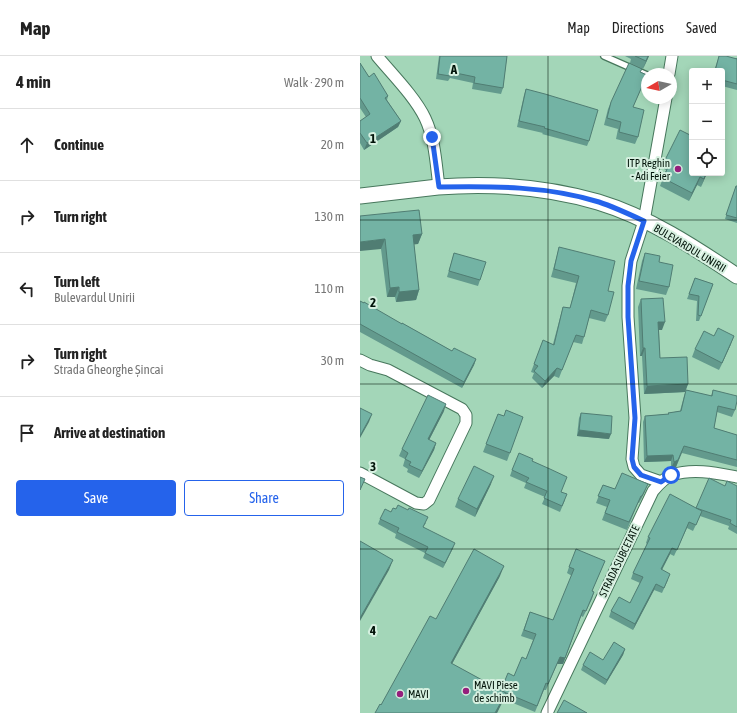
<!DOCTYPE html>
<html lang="en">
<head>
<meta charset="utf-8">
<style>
  :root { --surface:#fff; --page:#f2f2f2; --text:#222; --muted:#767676; --line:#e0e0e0; --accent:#2563eb }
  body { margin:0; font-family:"Asap Condensed",sans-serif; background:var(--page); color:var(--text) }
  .controls { position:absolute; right:12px; top:12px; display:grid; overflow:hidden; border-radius:4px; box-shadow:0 2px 10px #0003 }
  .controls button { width:36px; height:36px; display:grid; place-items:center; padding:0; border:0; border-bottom:1px solid var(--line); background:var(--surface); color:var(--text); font:20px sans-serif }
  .compass { position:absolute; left:281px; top:12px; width:36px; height:36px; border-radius:50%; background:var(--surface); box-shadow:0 2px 10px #0003; rotate:261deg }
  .stop { position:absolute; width:12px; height:12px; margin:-9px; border:3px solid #2563eb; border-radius:50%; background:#fff }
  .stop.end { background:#2563eb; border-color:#fff; box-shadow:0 1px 4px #0008 }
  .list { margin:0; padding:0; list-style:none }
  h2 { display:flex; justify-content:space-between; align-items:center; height:52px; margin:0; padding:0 16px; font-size:17px }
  h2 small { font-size:13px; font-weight:400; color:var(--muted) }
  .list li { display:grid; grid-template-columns:26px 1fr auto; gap:12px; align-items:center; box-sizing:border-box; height:72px; padding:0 16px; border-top:1px solid var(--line) }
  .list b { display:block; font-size:15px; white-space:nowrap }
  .list p { margin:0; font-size:13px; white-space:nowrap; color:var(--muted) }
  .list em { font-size:13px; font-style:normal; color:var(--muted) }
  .actions { display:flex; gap:8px; padding:12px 16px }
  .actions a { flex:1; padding:9px 0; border:1px solid var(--accent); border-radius:4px; text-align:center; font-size:14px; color:var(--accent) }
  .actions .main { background:var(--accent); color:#fff }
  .icon { flex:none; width:22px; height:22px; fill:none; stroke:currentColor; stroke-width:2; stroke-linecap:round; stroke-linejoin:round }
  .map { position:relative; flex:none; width:377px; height:657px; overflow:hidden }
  header { display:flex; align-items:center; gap:24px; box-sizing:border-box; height:56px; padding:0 20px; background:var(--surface); border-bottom:1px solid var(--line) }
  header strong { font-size:19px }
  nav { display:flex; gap:22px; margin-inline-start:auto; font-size:14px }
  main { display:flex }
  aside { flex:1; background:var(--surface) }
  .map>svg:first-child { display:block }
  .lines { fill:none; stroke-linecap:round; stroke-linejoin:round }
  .lane-casing { stroke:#47775c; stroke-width:8 }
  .street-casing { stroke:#47775c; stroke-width:13 }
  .secondary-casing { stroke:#47775c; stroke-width:17 }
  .lane { stroke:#fff; stroke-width:5.5 }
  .street { stroke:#fff; stroke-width:11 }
  .secondary { stroke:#fff; stroke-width:15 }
  .wall { fill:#639a8d }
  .shaded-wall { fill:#507d73 }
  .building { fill:#73b3a4; stroke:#507d73 }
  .route { stroke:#2563eb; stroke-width:5 }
  .grid { fill:none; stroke:#011208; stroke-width:1; stroke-opacity:0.55 }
  .poi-dot { fill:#951f7c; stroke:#d6f0e0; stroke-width:1.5 }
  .labels { text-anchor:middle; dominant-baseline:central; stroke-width:4; stroke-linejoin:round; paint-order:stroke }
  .poi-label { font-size:11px; fill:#011208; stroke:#d6f0e0; text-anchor:start }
  .street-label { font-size:11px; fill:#011208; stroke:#d6f0e0 }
  .grid-label { font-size:13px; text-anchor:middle; font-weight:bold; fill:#011208; stroke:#d6f0e0; stroke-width:4; stroke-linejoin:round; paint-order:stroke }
</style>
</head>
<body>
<header>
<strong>Map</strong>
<nav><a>Map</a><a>Directions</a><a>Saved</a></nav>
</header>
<main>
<aside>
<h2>4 min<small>Walk · 290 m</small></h2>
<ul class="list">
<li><svg class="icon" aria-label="ahead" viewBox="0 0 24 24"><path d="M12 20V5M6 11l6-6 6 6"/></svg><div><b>Continue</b></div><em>20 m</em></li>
<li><svg class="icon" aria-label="right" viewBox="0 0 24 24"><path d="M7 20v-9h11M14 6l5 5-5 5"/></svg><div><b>Turn right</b></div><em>130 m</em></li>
<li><svg class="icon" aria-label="left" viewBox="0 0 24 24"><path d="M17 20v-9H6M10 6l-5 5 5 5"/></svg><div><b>Turn left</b><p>Bulevardul Unirii</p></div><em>110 m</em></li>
<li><svg class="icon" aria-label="right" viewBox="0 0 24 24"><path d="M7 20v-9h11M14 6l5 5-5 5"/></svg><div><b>Turn right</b><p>Strada Gheorghe Șincai</p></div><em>30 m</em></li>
<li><svg class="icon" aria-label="arrive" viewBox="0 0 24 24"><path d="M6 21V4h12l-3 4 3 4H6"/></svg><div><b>Arrive at destination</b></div></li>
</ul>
<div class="actions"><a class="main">Save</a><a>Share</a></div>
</aside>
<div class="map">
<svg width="377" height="657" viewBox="0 0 377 657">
  <rect width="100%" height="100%" fill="#a3d6b8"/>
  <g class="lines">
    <defs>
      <polyline id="lane" points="244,0 287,19"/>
      <g id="street">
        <path d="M17 0C32 18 55 41 65 62 75 83 76 108 79 131"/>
        <polyline points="309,18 312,0"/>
        <polyline points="0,304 10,309 28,314 102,353 106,359 106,367 69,444 64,448 56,447 0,417"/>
        <polyline points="301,426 281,419 274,411 272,403 275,362 268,261 268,230 271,205 284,165 306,42"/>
        <path d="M187 657 293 435C298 429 304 422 312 419 333 412 356 417 377 421"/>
      </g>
      <path id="secondary" d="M0 140C26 137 52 134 78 131 131 127 187 131 238 146 288 161 334 191 377 220"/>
    </defs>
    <!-- lane casing -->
    <use href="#lane" class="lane-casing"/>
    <!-- street casing -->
    <use href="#street" class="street-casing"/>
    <!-- secondary casing -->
    <use href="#secondary" class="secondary-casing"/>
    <!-- lane -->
    <use href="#lane" class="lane"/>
    <!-- street -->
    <use href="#street" class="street"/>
    <!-- secondary -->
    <use href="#secondary" class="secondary"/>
  </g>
  <!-- wall -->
  <g class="wall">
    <polygon points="79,0 147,0 143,32 141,38 112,33 113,27 90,22 88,25 76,23"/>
    <polygon points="265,0 289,0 283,13 270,7 271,3"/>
    <polygon points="359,0 377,3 377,2 377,34 362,30 362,15 354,15"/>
    <polygon points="0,7 9,21 28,40 27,44 41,65 38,71 4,94 0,87 0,65 6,61 0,52"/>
    <polygon points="281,16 287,19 273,51 278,81 275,88 256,83 258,73 244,69 248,53 251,46"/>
    <polygon points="166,33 229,85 227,90 182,78 183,77 157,71 164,39"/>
    <polygon points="305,104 332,117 347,117 341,131 337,129 329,145 300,130 306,114 302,112"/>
    <polygon points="376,130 377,130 377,167 365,163"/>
    <polygon points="0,160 62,178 58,188 54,188 59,234 56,244 36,246 35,241 27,241 21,193"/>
    <polygon points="199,191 248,235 248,259 245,266 229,262 224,281 222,288 213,286 199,322 194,320 182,332 172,322 174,317 171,316 174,308 193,288 201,258 203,251 210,252 216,227 191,221 197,199"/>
    <polygon points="94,197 120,224 118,230 87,221"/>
    <polygon points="285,197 299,206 309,231 306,239 276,233 282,205"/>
    <polygon points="335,222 353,228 339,265 336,265 337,245 327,243"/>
    <polygon points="281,243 302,274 299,274 300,302 328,328 325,336 284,338 282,300 280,300 278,251"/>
    <polygon points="0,245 41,268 42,267 92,295 116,303 114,309 102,332 0,276"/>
    <polygon points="371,288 359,314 332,301 335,293"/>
    <polygon points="326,334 351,340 353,334 375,354 372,361 357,356 354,372 377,379 377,411 322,397 316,411 311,412 311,405 284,406 283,366 285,360 308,358 308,357 320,355 324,340"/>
    <polygon points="84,355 69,384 76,387 74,394 59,422 47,416 48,413 43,410 45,403 39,400 42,393"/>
    <polygon points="221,357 249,383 217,380 219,362"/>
    <polygon points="138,358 144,360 163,361 147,405 123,396"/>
    <polygon points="172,405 201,436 205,444 200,456 182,448 185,441 164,432 166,427 150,420 152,414"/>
    <polygon points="131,428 115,461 95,451 98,443"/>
    <polygon points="243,429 255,433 285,435 279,447 278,447 267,474 242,464 247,451 236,447"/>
    <polygon points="365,430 377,430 377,478 368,473 369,470 340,460 333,475 327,472 314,500 310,498 302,514 308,524 302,537 294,534 273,574 249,561 251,555 270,547 280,527 271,523 273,517 287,488 286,487 288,481 336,452"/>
    <polygon points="31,456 66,467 63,471 93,492 83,512 63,502 65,497 35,482 36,478 18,468 20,463"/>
    <polygon points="245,505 232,535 234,536 232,543 223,561 221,560 203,608 197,608 186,634 184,634 175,656 143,643 137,657 15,657 21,649 76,563 140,520 92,608 141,634 154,620 166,603 173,584 161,580 170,556 193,564 212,520 207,517 209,511"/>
    <polygon points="265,593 263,599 245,629 221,614 223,609 243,604"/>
  </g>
  <!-- shaded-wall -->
  <g class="shaded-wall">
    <polygon points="288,0 289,0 283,13 286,5"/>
    <polygon points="41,65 38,71 4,94 7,87"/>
    <polygon points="346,117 347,117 341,131 344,123"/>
    <polygon points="340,121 337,129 329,145 332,137"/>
    <polygon points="62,178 58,188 50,189 53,179"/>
    <polygon points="25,183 21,193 0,195 0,186"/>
    <polygon points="39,231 35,241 27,241 30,232"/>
    <polygon points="59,234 56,244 36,246 39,236"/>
    <polygon points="298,266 305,266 302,274 295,274"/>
    <polygon points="374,280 371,288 359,314 362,307"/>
    <polygon points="283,292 285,292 282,300 280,300"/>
    <polygon points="116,303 114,309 102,332 104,326"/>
    <polygon points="197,312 194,320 182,332 185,325"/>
    <polygon points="328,328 325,336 284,338 287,330"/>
    <polygon points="86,348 84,355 66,390 68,383"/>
    <polygon points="12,358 9,366 0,382 0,380"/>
    <polygon points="219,374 251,378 249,383 217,380"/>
    <polygon points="76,387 74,394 59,422 62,415"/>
    <polygon points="324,390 316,411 311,412 314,406"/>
    <polygon points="313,399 311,405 284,406 287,400"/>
    <polygon points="134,420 131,428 115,461 117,453"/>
    <polygon points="288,428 285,435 279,447 282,440"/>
    <polygon points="95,487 93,492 83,512 85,507"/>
    <polygon points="312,492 310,498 299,519 301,513"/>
    <polygon points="33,504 29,514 0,565 0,562"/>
    <polygon points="144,510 140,520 87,617 91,607"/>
    <polygon points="296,528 294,534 273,574 275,568"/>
    <polygon points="223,554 203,608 197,608 186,634 200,601"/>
    <polygon points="265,593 263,599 245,629 247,624"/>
    <polygon points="146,637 142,647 137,657 135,657"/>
  </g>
  <!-- building -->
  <g class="building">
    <polygon points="80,0 147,0 143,32 114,27 115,21 91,16 90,20 78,18"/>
    <polygon points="275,0 288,0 286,5"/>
    <polygon points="359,0 366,0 377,3 377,2 377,28 362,24 362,15 355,15"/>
    <polygon points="0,7 9,21 14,17 28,40 25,42 41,65 7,87 0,77 0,65 10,58 0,42"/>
    <polygon points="269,7 282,13 280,16 287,19 273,51 284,54 278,81 259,76 261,66 247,62 251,46"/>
    <polygon points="166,33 185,38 238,54 229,85 184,72 185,71 159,65"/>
    <polygon points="320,74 332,80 332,117 346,117 344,123 340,121 332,137 303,122 310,107 305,104"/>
    <polygon points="376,130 377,130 377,162 366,159"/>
    <polygon points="59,154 62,178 53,179 59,234 39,236 39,231 30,232 25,183 0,186 0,160"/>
    <polygon points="199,191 255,205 248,235 254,236 248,259 231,254 224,281 216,279 202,314 197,312 185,325 174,315 178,310 174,308 183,284 194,289 203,251 210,252 219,220 194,213"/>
    <polygon points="94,197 126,206 120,224 89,215"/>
    <polygon points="285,197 300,200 299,206 313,209 309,231 279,225"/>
    <polygon points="335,222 353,228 341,260 338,259 339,240 329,238"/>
    <polygon points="303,242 305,266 298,266 300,302 327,301 328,328 287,330 285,292 283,292 281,243"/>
    <polygon points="0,245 4,247 4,246 42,268 42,267 92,295 94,292 116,303 104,326 0,268"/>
    <polygon points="358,272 374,280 362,307 335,293 344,275 354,280"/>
    <polygon points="326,334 352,340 353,334 377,340 377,345 375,354 358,350 354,372 377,379 377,404 324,390 318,404 314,406 313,399 287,400 285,360 309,358 308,357 321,355"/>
    <polygon points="68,339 86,348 68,383 76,387 62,415 49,409 51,406 45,403 48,397 42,393"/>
    <polygon points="0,352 12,358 0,380"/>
    <polygon points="146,354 163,361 150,397 126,388 138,358 144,360"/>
    <polygon points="221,357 252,360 251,378 219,374"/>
    <polygon points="159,397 173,403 172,405 190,413 207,421 201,436 207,438 202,450 184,442 187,435 166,426 169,422 152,414"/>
    <polygon points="114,410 134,420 117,453 98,443"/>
    <polygon points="262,417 288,428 282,440 281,440 269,466 245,457 250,444 238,440 243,429 255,433"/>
    <polygon points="0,421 5,423 0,434"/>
    <polygon points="349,422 365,430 367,425 377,430 377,471 370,467 371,464 336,452 342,455 336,469 329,466 317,494 312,492 301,513 310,518 304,532 296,528 275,568 251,555 259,541 270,547 283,521 273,517 290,482 288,481 310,438 336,452"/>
    <polygon points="38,449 48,454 49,452 68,461 63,471 95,487 85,507 65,497 68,491 37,476 39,472 20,463 25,453 31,456 33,452 36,453"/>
    <polygon points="0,485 33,504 0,562"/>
    <polygon points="114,493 144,510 91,607 146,637 135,657 15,657 20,648 21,649 70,560 76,563"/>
    <polygon points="216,493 245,505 232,535 234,536 226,555 223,554 205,602 200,601 188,628 186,627 177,650 146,637 141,634 148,617 154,620 162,601 166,603 176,578 164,574 170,556 193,564 214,513 209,511"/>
    <polygon points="254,586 265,593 247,624 223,609 230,596 243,604"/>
    <polygon points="204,644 227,657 197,657"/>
  </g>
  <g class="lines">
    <!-- route -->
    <path class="route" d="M72 81 79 131C132 130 188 130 239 146 254 151 269 158 284 165L271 205 268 230V261L275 362 272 403 274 411 281 419 301 426 311 419"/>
  </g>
  <!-- grid -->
  <path class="grid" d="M188 0V657M0 164H377M0 328H377M0 493H377"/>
  <!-- markers -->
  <g class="poi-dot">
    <circle cx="318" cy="113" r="4"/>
    <circle cx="106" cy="635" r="4"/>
    <circle cx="40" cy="638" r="4"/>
  </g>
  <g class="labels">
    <!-- poi labels -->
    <g class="poi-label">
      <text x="310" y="107" text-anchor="end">ITP Reghin<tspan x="310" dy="13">- Adi Feier</tspan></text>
      <text x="114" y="629">MAVI Piese<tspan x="114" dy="13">de schimb</tspan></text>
      <text x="48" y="638">MAVI</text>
    </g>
    <!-- street labels -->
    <g class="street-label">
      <text transform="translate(330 192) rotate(31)">BULEVARDUL UNIRII</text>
      <text transform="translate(259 505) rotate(-64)">STRADA SUBCETATE</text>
    </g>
  </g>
  <g class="grid-label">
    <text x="94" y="18">A</text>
    <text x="13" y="87">1</text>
    <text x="13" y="251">2</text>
    <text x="13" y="415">3</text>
    <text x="13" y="579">4</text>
  </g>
</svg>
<div class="controls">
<button>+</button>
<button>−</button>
<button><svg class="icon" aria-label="locate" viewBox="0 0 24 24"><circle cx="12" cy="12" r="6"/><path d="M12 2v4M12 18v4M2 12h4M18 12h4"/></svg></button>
</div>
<svg class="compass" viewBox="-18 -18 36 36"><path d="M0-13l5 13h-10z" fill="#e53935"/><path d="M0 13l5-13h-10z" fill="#767676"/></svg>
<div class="stop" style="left:311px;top:419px"></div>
<div class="stop end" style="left:72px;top:81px"></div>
</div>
</main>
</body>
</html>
